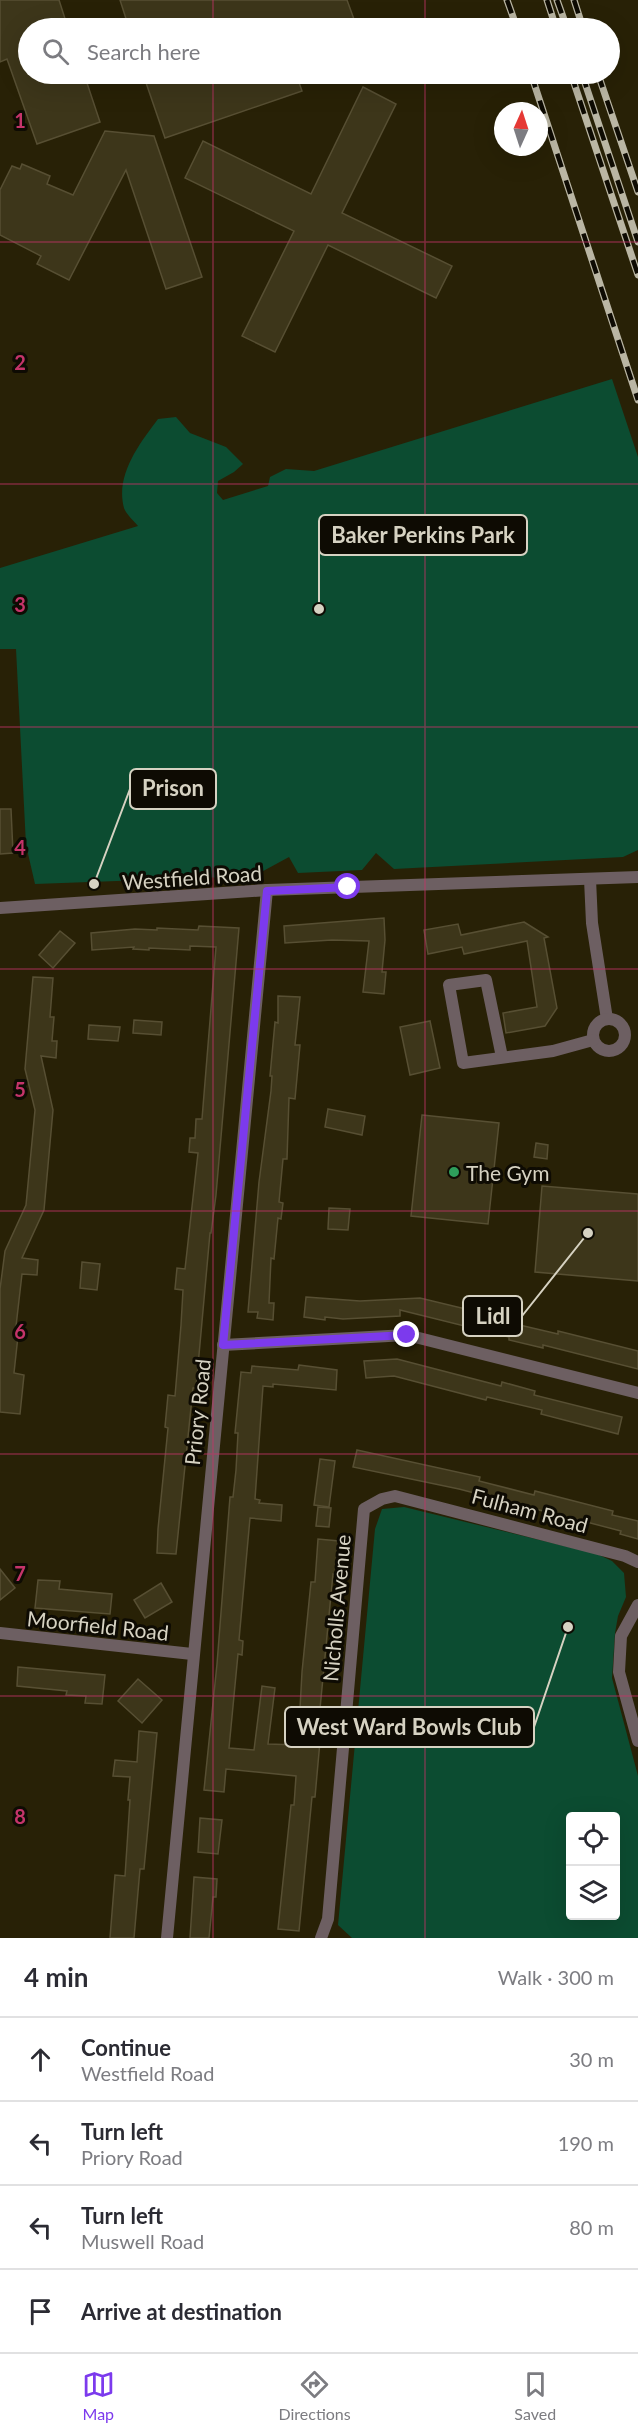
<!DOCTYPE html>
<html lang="en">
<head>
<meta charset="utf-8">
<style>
  :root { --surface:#fff; --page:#f7f7f7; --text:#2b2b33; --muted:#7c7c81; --line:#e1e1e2; --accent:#7c3aed }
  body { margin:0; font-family:Lato,sans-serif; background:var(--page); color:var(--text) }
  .controls { position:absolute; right:18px; bottom:18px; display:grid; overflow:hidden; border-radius:6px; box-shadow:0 6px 24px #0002 }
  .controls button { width:54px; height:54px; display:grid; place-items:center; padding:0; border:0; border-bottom:2px solid var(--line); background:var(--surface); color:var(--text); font:30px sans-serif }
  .compass { position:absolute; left:494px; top:102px; width:54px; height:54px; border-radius:50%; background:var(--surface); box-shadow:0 6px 24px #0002; rotate:3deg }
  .stop { position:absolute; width:18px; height:18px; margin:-14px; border:4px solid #7c3aed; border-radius:50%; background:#fff }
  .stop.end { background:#7c3aed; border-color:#fff; box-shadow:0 2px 6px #0008 }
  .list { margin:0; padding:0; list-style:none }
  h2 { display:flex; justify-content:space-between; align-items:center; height:78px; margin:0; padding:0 24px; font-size:26px }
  h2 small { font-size:20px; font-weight:400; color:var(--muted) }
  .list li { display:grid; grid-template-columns:39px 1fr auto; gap:18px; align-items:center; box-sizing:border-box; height:84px; padding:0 24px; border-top:2px solid var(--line) }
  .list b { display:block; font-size:22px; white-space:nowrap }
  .list p { margin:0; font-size:20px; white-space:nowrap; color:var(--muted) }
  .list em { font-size:20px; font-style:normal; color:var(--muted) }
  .icon { flex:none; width:33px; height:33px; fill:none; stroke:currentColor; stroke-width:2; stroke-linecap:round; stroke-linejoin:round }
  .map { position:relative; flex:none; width:638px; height:1938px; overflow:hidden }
  .search { position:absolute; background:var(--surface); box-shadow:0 6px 24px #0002; left:18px; right:18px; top:18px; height:66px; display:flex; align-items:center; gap:15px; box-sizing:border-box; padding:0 21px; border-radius:33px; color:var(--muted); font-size:22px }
  .sheet { height:414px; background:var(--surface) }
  nav { display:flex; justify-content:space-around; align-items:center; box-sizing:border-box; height:84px; border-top:2px solid var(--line); background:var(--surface); font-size:16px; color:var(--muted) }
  nav a { display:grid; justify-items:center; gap:3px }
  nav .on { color:var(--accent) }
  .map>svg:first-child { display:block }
  .green { fill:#0c4c31; fill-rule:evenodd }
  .building { fill:#3d361a; stroke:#574f33; stroke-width:1.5 }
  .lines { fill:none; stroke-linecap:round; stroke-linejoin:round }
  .minor { stroke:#6d5f62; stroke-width:12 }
  .tertiary { stroke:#6d5f62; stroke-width:12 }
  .rail-casing { stroke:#bab6a4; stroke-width:7 }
  .rail { stroke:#0e0b03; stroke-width:4.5; stroke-dasharray:14; stroke-linecap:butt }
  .route { stroke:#7c3aed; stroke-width:8 }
  .grid { fill:none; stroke:#c5346a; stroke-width:1.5; stroke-opacity:0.55 }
  .leisure-dot { fill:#2e9e5b; stroke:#0e0b03; stroke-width:2 }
  .labels { text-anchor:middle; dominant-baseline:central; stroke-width:6; stroke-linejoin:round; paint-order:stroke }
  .street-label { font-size:21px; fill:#d6d2c2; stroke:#0e0b03 }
  .poi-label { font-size:21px; fill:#d6d2c2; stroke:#0e0b03; text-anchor:start }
  .grid-label { font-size:20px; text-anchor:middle; font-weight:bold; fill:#c5346a; stroke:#0e0b03; stroke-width:6; stroke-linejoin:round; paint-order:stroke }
  .leader { fill:none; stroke:#d6d2c2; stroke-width:2 }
  .callout-dot { fill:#d6d2c2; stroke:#0e0b03; stroke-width:2 }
  .callout { fill:#0e0b03; stroke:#d6d2c2; stroke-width:2 }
  .callout-label { font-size:22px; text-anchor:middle; font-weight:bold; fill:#d6d2c2 }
</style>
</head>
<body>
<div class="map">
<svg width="638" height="1938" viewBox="0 0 638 1938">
  <rect width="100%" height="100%" fill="#282106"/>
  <!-- green -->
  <g class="green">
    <path d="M612 379 638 457V850L623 857 394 869 376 853 362 870 298 873 289 857 254 876 35 884 26 845 16 649H0V568L138 526C134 521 126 514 124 508 115 475 140 443 158 419L176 417 190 433 226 447 243 464 234 472 218 481 217 493 223 500 268 486 270 477 286 469 314 471Z"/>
    <path d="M404 1507 597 1554 612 1561 624 1573 626 1597 618 1616 615 1633 612 1678 638 1776V1938H352L338 1925 375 1529 382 1509ZM570 1816H616V1916H570Z"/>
  </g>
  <!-- building -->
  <g class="building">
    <polygon points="0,0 59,0 68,28 28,28 28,74 84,74 100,122 37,144 7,59 0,62"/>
    <polygon points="120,0 347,0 355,22 336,28 129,28"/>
    <polygon points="143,74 296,74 302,91 165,138"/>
    <polygon points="363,87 396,104 342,213 452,266 436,298 328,245 275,352 242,336 294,231 185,178 203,141 311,194"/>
    <polygon points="105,131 154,136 202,277 166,289 126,170 69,280 37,264 41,256 0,235 0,190 12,166 20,169 22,164 50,176 47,184 73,195"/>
    <polygon points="0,809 11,809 13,853 0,854"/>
    <polygon points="384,918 385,940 382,972 386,972 384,994 363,992 369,941 332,940 285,943 284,926"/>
    <polygon points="524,922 548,937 544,938 557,1008 545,1026 506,1033 503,1013 537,1007 527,941 464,954 462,947 428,954 424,930 458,924 461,935"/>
    <polygon points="199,926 239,928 216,1195 211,1233 210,1233 196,1388 193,1388 176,1554 157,1553 158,1529 168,1428 165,1427 168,1395 175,1396 181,1325 183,1290 175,1289 177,1268 185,1269 198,1153 189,1152 190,1138 195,1138 196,1119 202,1119 216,947 190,946 190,950 149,948 149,950 133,949 134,947 92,950 91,933 135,929 157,930 157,928 198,930"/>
    <polygon points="60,931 75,943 53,968 39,955"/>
    <polygon points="33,977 53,978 50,1017 54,1017 52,1041 57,1041 56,1058 41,1056 53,1110 44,1210 22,1258 38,1260 37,1275 22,1274 15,1335 18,1336 14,1373 24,1375 20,1414 0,1412 0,1289 5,1251 26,1205 35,1110 25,1069"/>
    <polygon points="278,996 300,997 295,1045 300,1045 295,1099 289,1098 287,1159 283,1159 279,1202 283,1203 281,1219 278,1218 274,1259 271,1258 269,1303 274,1303 273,1320 257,1318 258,1312 248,1312 259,1182 271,1091 272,1076 270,1076 275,1022 278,1023"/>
    <polygon points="134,1020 162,1022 161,1035 133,1033"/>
    <polygon points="430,1021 440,1068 410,1075 400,1027"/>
    <polygon points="89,1025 120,1027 118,1041 88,1039"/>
    <polygon points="328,1109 365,1116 362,1135 325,1127"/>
    <polygon points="422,1115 499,1123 488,1224 411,1216"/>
    <polygon points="536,1143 548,1145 547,1159 534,1157"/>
    <polygon points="542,1186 638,1194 638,1281 535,1272"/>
    <polygon points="329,1208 350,1209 348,1230 328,1229"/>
    <polygon points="82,1262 100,1264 97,1290 80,1288"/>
    <polygon points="306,1297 360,1301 420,1298 499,1317 498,1320 558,1334 558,1331 638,1351 638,1369 543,1345 543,1348 509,1340 509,1337 400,1310 400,1316 343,1319 325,1317 325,1320 304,1317"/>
    <polygon points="397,1359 501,1386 502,1382 535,1391 534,1395 622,1417 618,1434 541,1414 542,1410 487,1397 486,1400 394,1376 366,1378 364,1361"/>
    <polygon points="299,1365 337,1370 336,1390 273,1384 273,1387 263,1386 255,1499 260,1500 259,1503 282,1505 281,1521 250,1518 239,1640 243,1641 242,1655 238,1654 229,1748 254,1750 262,1686 275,1688 268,1744 298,1745 302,1672 311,1582 315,1582 318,1539 339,1541 336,1575 333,1574 319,1719 322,1719 315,1797 312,1797 299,1931 278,1929 291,1805 294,1805 296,1776 226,1769 224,1792 204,1790 217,1664 230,1497 233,1497 236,1470 238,1433 235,1433 241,1372 251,1373 252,1366 298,1370"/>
    <polygon points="357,1450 480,1477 479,1481 534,1495 535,1491 613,1511 612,1515 638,1521 638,1539 620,1534 621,1531 575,1519 519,1505 518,1509 484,1501 486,1496 459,1489 353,1467"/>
    <polygon points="320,1459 335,1461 329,1507 314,1505"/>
    <polygon points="318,1507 331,1508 329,1527 316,1526"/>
    <polygon points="0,1569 15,1588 0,1600"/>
    <polygon points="38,1580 60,1581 59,1589 112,1594 110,1614 35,1608"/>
    <polygon points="161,1583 172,1602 145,1618 134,1600"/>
    <polygon points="18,1667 105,1675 102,1704 85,1703 86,1696 66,1695 67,1691 17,1686"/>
    <polygon points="138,1679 162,1700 142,1723 118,1701"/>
    <polygon points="139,1731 157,1733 144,1869 140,1869 134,1938 110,1938 115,1875 125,1876 130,1800 128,1800 130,1777 113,1776 115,1760 137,1762"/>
    <polygon points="200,1818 222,1820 218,1854 198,1852"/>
    <polygon points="194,1877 217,1879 216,1897 213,1897 209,1938 190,1938"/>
  </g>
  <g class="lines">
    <!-- minor -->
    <g class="minor">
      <polyline points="590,879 592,923 607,1019"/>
      <circle cx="609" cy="1035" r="16"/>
      <polyline points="502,1057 486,980 449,985 463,1063 553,1051 593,1040"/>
      <polyline points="223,1345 407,1335 638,1393"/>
      <polyline points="638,1605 621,1636 619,1672 638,1741"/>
      <polyline points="0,1633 192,1654"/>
      <polyline points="167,1938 267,890"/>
      <polyline points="321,1938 328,1919 364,1509 382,1499 395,1496 625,1556 638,1562"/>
    </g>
    <!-- tertiary -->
    <polyline class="tertiary" points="0,908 267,890 638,877"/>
    <defs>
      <g id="rail">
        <polyline points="507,0 517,28"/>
        <polyline points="547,0 556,28"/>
        <polyline points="557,0 567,28"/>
        <polyline points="574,0 583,28"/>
        <polyline points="531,74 638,400"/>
        <polyline points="571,74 638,275"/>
        <polyline points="582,74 638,242"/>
        <polyline points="598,74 638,192"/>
      </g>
    </defs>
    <!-- rail casing -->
    <use href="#rail" class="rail-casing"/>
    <!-- rail -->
    <use href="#rail" class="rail"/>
  </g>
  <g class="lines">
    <!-- route -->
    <polyline class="route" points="348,887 267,891 223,1345 407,1335"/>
  </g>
  <!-- grid -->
  <path class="grid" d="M213 0V28M425 0V28M213 74V1938M425 74V1938M0 242H638M0 484H638M0 727H638M0 969H638M0 1211H638M0 1454H638M0 1696H638"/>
  <!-- markers -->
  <circle class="leisure-dot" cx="454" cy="1172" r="6"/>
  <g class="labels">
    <!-- street labels -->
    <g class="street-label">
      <text transform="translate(192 877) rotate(-4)">Westfield Road</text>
      <text transform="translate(197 1412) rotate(-84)">Priory Road</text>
      <text transform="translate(530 1510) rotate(15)">Fulham Road</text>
      <text transform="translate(336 1608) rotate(-85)">Nicholls Avenue</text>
      <text transform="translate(98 1625) rotate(6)">Moorfield Road</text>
    </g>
    <!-- poi labels -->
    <g class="poi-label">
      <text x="466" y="1172">The Gym</text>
    </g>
  </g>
  <g class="grid-label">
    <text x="20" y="128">1</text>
    <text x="20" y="370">2</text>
    <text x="20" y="612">3</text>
    <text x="20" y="855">4</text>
    <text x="20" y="1097">5</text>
    <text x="20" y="1339">6</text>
    <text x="20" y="1581">7</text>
    <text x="20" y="1824">8</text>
  </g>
  <!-- callouts -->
  <path class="leader" d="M319 609L319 535M94 884L130 789M588 1233L522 1316M568 1627L534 1727"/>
  <g class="callout-dot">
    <circle cx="319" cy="609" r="6"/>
    <circle cx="94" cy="884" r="6"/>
    <circle cx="588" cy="1233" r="6"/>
    <circle cx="568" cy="1627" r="6"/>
  </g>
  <g class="callout">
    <rect x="319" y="515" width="208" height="40" rx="6"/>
    <rect x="130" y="769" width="86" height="40" rx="6"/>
    <rect x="463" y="1296" width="59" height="40" rx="6"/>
    <rect x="285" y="1707" width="249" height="40" rx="6"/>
  </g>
  <g class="callout-label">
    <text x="423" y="543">Baker Perkins Park</text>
    <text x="173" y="796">Prison</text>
    <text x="493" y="1324">Lidl</text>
    <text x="409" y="1735">West Ward Bowls Club</text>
  </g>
</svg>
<div class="controls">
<button><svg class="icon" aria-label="locate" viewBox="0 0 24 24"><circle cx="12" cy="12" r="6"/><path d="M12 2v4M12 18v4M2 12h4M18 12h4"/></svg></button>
<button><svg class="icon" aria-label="layers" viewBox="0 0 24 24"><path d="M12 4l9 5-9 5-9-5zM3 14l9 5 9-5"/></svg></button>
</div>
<svg class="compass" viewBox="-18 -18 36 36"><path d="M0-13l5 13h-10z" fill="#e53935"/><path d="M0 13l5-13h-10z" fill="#7c7c81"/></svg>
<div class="stop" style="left:348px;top:887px"></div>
<div class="stop end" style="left:407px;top:1335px"></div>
<div class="search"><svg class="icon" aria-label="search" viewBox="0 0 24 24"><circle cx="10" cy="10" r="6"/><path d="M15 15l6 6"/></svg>Search here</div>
</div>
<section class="sheet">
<h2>4 min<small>Walk · 300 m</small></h2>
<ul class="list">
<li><svg class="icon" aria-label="ahead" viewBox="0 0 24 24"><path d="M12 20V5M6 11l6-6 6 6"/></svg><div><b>Continue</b><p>Westfield Road</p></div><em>30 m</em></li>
<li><svg class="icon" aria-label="left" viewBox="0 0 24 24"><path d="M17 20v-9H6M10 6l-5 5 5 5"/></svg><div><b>Turn left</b><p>Priory Road</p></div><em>190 m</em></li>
<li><svg class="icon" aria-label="left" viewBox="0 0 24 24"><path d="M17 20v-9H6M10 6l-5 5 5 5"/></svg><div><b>Turn left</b><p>Muswell Road</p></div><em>80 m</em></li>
<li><svg class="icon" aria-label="arrive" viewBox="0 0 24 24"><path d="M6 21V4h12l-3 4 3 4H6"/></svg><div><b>Arrive at destination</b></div></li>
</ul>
</section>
<nav>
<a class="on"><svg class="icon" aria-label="map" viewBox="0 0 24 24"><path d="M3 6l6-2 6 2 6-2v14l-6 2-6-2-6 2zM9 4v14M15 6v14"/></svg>Map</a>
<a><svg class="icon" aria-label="directions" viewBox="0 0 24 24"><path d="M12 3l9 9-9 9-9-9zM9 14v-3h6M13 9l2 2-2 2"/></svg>Directions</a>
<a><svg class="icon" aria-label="saved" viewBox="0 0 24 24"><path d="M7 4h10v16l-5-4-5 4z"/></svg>Saved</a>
</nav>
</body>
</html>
